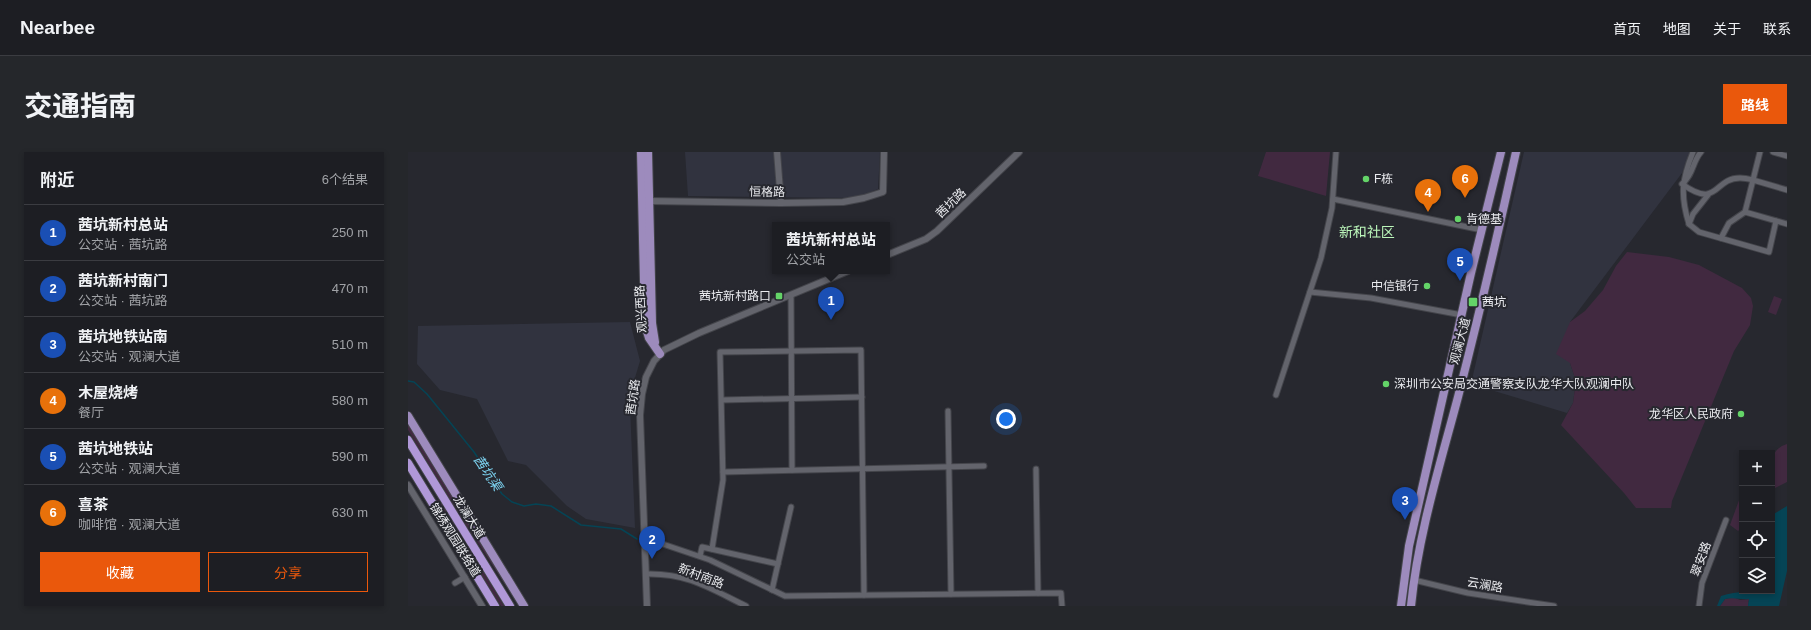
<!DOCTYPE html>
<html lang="zh">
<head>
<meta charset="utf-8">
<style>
  :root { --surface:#1d1e23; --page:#25272b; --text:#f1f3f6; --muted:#a0a2a6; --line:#3b3c41; --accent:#ea580c }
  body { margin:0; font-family:Arial,"Noto Sans SC",sans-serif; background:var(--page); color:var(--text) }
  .controls { position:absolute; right:12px; bottom:12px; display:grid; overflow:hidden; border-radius:0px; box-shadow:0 2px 6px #0003 }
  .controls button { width:36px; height:36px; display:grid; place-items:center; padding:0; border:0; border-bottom:1px solid var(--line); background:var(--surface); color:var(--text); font:20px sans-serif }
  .you { position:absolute; left:598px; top:267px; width:14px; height:14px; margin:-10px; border:3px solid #fff; border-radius:50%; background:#1a73e8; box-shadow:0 0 0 6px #1a73e833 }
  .badge { display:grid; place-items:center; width:26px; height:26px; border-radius:50%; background:var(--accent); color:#fff; font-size:13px; font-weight:700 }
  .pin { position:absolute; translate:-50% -33px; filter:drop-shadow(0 1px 2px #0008) }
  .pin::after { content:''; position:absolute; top:21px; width:14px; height:12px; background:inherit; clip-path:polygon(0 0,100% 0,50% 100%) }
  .popup { position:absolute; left:364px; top:70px; width:118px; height:52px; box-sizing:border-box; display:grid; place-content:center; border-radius:0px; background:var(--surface); filter:drop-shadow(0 1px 3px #0005); font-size:13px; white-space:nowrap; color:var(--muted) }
  .popup b { font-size:15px; color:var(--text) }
  .popup::after { content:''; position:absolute; left:50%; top:100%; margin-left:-8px; border:8px solid transparent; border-top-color:var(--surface) }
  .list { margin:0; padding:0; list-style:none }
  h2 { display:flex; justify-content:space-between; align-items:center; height:52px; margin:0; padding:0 16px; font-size:17px }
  h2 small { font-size:13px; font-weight:400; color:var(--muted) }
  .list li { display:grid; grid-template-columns:26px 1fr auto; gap:12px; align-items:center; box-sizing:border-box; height:56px; padding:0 16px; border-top:1px solid var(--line) }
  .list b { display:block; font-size:15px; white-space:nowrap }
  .list p { margin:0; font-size:13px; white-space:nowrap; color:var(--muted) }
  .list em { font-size:13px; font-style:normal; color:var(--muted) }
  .actions { display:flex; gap:8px; padding:12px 16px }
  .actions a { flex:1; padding:9px 0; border:1px solid var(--accent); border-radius:0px; text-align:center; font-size:14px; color:var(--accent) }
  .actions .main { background:var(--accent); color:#fff }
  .icon { flex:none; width:22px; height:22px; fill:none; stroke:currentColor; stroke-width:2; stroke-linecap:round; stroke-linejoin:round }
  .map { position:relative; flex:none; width:1379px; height:454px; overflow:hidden; border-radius:0px }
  header { display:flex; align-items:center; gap:24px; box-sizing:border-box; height:56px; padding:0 20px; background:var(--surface); border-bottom:1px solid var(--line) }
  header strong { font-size:19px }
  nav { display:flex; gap:22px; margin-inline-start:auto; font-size:14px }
  .intro { display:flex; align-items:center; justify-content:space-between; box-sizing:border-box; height:96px; padding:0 24px }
  h1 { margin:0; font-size:28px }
  .button { padding:10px 18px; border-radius:0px; background:var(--accent); color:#fff; font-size:14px; font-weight:700 }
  main { display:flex; gap:24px; padding:0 24px }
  aside { flex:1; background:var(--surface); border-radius:0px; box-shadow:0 2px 6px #0003 }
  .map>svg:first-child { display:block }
  .built { fill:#31333f }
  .green { fill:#412940 }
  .water { fill:#054455 }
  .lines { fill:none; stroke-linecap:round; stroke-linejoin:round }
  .stream { stroke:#054455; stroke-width:1.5 }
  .minor-casing { stroke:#44454b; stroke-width:7 }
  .tertiary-casing { stroke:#44454b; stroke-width:8 }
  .primary-casing { stroke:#44454b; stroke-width:10 }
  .trunk-casing { stroke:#44454b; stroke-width:10 }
  .minor { stroke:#63646c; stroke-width:5 }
  .tertiary { stroke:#63646c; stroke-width:6 }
  .primary { stroke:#9d8bbd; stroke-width:8 }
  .trunk { stroke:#b098d8; stroke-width:8 }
  .poi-dot { fill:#64d468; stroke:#27282f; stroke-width:1.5 }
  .labels { text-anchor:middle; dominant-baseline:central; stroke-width:4; stroke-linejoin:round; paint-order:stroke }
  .poi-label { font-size:12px; fill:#eaebef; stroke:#27282f; text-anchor:start }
  .street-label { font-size:12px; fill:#eaebef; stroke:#27282f }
  .water-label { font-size:13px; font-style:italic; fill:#7dd4f2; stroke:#27282f }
  .quarter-label { font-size:14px; fill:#bbf6ba; stroke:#27282f }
</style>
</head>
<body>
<header>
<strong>Nearbee</strong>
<nav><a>首页</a><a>地图</a><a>关于</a><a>联系</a></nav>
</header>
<div class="intro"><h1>交通指南</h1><a class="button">路线</a></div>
<main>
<aside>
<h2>附近<small>6个结果</small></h2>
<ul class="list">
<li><span class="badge" style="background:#1a4fb4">1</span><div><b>茜坑新村总站</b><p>公交站 · 茜坑路</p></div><em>250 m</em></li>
<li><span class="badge" style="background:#1a4fb4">2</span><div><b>茜坑新村南门</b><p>公交站 · 茜坑路</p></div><em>470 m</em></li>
<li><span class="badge" style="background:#1a4fb4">3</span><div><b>茜坑地铁站南</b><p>公交站 · 观澜大道</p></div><em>510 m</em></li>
<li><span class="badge" style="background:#e8710a">4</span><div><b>木屋烧烤</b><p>餐厅</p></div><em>580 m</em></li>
<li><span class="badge" style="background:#1a4fb4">5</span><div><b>茜坑地铁站</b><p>公交站 · 观澜大道</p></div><em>590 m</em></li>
<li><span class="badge" style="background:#e8710a">6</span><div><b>喜茶</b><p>咖啡馆 · 观澜大道</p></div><em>630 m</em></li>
</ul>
<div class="actions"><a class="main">收藏</a><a>分享</a></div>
</aside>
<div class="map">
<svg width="1379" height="454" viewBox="0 0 1379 454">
  <rect width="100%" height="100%" fill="#27282f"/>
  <!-- built -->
  <g class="built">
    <polygon points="277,0 472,0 470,37 448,46 280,44"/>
    <polygon points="1116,0 1282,0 1274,21 1162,170 1162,211 1168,229 1165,251 1159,261 1063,232"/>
    <polygon points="222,170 232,209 226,229 222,254 227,376 178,367 159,354 118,313 100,309 69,247 32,238 9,212 10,174"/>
  </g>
  <!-- green -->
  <g class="green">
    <polygon points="858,0 922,0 918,44 850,24"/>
    <polygon points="1219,100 1261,105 1291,113 1334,136 1343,146 1345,154 1342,173 1326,199 1264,349 1263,356 1228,356 1216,341 1153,273 1165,251 1168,229 1162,211 1148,202 1162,170 1177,159 1195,138 1208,114"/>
    <polygon points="1366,144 1374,147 1368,163 1360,160"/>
    <polygon points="0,271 113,454 111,454 53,365 0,278"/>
    <path d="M1379 292V330L1365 337 1364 339C1364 322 1358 298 1379 292Z"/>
    <polygon points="1334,340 1334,376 1330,379 1322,373"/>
    <polygon points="31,348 96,454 93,454 28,349"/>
    <polygon points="1326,445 1332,448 1341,447 1340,454 1312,454 1317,447"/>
  </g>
  <!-- water -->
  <path class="water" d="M1379 354V419L1371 454H1340L1341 447C1333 448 1326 445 1317 447L1312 454H1309L1313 444C1329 439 1347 439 1364 439V363Z"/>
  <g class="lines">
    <!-- stream -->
    <polyline class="stream" points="0,229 6,230 19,242 66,300 94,342 104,350 116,354 128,352 143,354 173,373 213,377 229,387"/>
    <defs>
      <g id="minor">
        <path d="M1285 0C1274 27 1272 43 1281 72L1291 80 1361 100 1368 69"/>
        <path d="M1293 0C1284 10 1286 22 1274 32 1311 58 1305 26 1332 26 1336 26 1341 27 1345 28L1352 0"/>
        <polyline points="1365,0 1379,4"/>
        <polyline points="1379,38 1345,28 1337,60 1379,72"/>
        <polyline points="925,47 1074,78"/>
        <polyline points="1281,72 1285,62 1300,43"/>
        <polyline points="1313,86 1321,71 1337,60"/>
        <polyline points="902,140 963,146 1054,163"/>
        <polyline points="383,143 384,318"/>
        <polyline points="868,243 913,106 924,56 928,0"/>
        <polyline points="314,248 454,245"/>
        <polyline points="540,259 543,442"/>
        <polyline points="628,317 630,441"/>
        <polyline points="315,320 576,314"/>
        <polyline points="237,386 302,408 377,444 653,441 654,454"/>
        <polyline points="304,397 315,328 312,200 453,198 456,443"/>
        <polyline points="292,404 294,395 370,412"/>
        <path d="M239 422C280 421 303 437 338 454"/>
        <polyline points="1006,428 1060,441 1146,454"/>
        <polyline points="47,431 57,425"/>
        <polyline points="364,438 383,355"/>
        <polyline points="1291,454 1294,431 1318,368"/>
      </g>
      <g id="tertiary">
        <polyline points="369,0 373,51"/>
        <polyline points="241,49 373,51 435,50 456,46 475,40 476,0"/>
        <polyline points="479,103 518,87 529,79 611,0"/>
        <polyline points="0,333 74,454"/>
        <polyline points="239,454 232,263 234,242 238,225 246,209 256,198 291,181 440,119"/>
      </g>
      <g id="primary">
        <polyline points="233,0 237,173 241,186 252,202"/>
        <polyline points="240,0 244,171 247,190"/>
        <polyline points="0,264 116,454"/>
        <polyline points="993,454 1001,394 1063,121 1093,0"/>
        <path d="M1003 454C1010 383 1032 313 1050 245 1071 163 1090 82 1108 0"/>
      </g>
      <g id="trunk">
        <polyline points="0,288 102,454"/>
        <polyline points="0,311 87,454"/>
      </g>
    </defs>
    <!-- minor casing -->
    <use href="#minor" class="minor-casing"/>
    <!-- tertiary casing -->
    <use href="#tertiary" class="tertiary-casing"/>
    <!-- primary casing -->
    <use href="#primary" class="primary-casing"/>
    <!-- trunk casing -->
    <use href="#trunk" class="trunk-casing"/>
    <!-- minor -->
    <use href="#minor" class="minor"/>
    <!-- tertiary -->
    <use href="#tertiary" class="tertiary"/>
    <!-- primary -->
    <use href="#primary" class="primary"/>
    <!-- trunk -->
    <use href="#trunk" class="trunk"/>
  </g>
  <!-- markers -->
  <g class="poi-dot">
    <circle cx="958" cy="27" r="4"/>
    <circle cx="1050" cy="67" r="4"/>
    <circle cx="1019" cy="134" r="4"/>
    <rect x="367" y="140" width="8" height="8" rx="2"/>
    <rect x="1060" y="145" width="10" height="10" rx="2"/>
    <circle cx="978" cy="232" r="4"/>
    <circle cx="1333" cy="262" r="4"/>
  </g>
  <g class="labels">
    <!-- poi labels -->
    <g class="poi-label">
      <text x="966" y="27">F栋</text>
      <text x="1058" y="67">肯德基</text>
      <text x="1011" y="134" text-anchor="end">中信银行</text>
      <text x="363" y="144" text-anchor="end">茜坑新村路口</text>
      <text x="1074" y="150">茜坑</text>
      <text x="986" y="232">深圳市公安局交通警察支队龙华大队观澜中队</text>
      <text x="1325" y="262" text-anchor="end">龙华区人民政府</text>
    </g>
    <!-- street labels -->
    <g class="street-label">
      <text transform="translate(359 40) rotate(1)">恒格路</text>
      <text transform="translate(543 51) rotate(-44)">茜坑路</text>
      <text transform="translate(233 157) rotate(-93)">观兴西路</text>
      <text transform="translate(1052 189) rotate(-75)">观澜大道</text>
      <text transform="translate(225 245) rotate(-82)">茜坑路</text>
      <text transform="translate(61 365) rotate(58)">龙澜大道</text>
      <text transform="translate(47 388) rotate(58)">锦绣观园联络道</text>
      <text transform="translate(1293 407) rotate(-70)">翠安路</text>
      <text transform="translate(293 424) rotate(21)">新村南路</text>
      <text transform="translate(1077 433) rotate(10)">云澜路</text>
    </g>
    <!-- water labels -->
    <g class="water-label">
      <text transform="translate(80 321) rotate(56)">茜坑渠</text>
    </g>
    <!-- quarter labels -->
    <g class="quarter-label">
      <text x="959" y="80">新和社区</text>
    </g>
  </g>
</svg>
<div class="controls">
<button>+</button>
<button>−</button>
<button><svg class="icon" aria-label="locate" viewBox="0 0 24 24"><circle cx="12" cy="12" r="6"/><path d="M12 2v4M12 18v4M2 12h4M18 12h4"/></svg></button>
<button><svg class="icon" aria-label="layers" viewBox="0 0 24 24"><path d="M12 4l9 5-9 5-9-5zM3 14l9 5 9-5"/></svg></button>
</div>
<div class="you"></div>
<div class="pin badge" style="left:423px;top:168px;background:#1a4fb4">1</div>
<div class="popup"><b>茜坑新村总站</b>公交站</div>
<div class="pin badge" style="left:244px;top:407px;background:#1a4fb4">2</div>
<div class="pin badge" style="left:997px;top:368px;background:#1a4fb4">3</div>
<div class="pin badge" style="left:1020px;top:60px;background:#e8710a">4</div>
<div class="pin badge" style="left:1052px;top:129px;background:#1a4fb4">5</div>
<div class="pin badge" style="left:1057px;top:46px;background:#e8710a">6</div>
</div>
</main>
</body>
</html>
